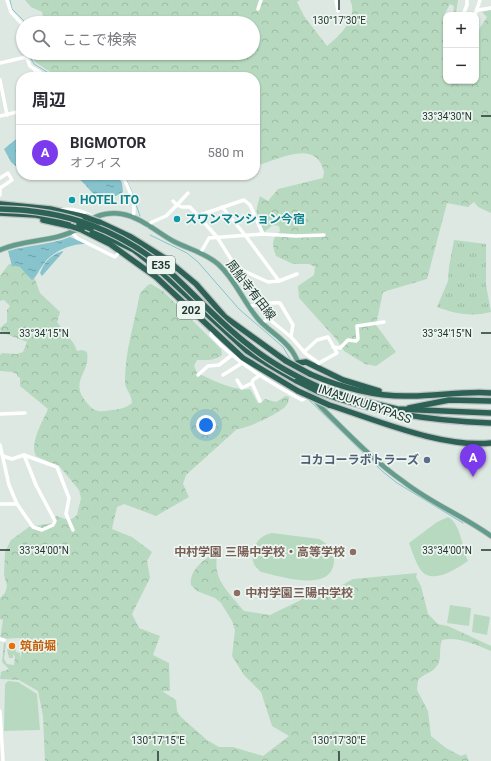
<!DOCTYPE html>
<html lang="ja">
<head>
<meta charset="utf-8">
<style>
  :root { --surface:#fff; --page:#f2f2f3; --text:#2b2b33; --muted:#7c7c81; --line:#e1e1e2; --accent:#7c3aed }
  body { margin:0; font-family:Roboto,"Noto Sans JP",sans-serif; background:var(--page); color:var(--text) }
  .controls { position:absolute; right:12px; top:12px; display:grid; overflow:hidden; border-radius:8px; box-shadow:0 1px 3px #0004 }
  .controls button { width:36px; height:36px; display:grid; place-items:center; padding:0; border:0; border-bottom:1px solid var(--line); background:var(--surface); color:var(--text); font:20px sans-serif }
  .you { position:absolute; left:206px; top:425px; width:14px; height:14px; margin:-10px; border:3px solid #fff; border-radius:50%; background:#1a73e8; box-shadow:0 0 0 6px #1a73e833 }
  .badge { display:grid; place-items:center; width:26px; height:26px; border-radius:50%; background:var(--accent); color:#fff; font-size:13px; font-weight:700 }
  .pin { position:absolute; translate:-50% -33px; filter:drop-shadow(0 1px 2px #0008) }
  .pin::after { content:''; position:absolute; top:21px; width:14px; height:12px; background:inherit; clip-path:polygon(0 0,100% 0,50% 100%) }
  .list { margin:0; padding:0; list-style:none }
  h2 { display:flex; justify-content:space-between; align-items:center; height:52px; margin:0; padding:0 16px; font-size:17px }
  h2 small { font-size:13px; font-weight:400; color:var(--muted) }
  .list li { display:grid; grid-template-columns:26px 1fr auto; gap:12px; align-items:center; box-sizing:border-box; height:56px; padding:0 16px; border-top:1px solid var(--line) }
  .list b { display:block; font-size:15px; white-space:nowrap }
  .list p { margin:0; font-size:13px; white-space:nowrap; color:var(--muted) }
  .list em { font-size:13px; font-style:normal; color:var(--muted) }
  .icon { flex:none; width:22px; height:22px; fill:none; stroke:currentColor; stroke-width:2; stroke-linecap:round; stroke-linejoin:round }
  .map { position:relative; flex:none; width:491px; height:761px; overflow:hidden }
  .search { position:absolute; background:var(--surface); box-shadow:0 1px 3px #0004; left:16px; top:16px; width:244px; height:44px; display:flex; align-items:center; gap:10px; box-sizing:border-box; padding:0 14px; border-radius:22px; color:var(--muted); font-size:15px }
  .panel { position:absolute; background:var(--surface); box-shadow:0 1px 3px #0004; left:16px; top:72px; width:244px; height:108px; border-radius:16px }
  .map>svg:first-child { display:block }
  .grass { fill:url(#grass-tufts) }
  .forest { fill:url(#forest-crowns) }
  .park { fill:#b7d9bf }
  .water { fill:url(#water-ripples) }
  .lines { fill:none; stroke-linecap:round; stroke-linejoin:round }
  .stream { stroke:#87c3cc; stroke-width:1 }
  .major-casing { stroke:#bcc3c1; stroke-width:6 }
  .highway-casing { stroke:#bcc3c1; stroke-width:8 }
  .minor { stroke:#fff; stroke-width:3.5 }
  .major { stroke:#649c8c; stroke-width:4.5 }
  .highway { stroke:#2e6155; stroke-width:5.5 }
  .highway-bridge-casing { stroke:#bcc3c1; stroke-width:8; stroke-linecap:butt }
  .highway-bridge { stroke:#2e6155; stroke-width:5.5 }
  .ticks { fill:none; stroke:#203730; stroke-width:1.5 }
  .culture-dot { fill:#0f9aa8; stroke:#edf5f1; stroke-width:1.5 }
  .service-dot { fill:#5c6f8a; stroke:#edf5f1; stroke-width:1.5 }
  .education-dot { fill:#8d6e63; stroke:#edf5f1; stroke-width:1.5 }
  .food-dot { fill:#e8710a; stroke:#edf5f1; stroke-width:1.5 }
  .labels { text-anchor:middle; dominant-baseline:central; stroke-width:3.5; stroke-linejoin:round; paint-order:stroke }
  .shield { fill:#edf5f1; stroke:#5e706a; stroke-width:1 }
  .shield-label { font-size:11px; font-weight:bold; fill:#203730 }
  .culture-label { font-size:12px; font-weight:bold; fill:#0d838f; stroke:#edf5f1; text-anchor:start }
  .street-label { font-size:12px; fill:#203730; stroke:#edf5f1 }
  .service-label { font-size:12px; font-weight:bold; fill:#4e5e75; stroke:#edf5f1; text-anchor:end }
  .education-label { font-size:12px; font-weight:bold; fill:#785e54; stroke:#edf5f1; text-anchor:end }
  .food-label { font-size:12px; font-weight:bold; fill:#c56008; stroke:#edf5f1; text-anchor:start }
  .ticks-label { font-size:10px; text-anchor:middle; fill:#203730; stroke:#edf5f1; stroke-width:3.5; stroke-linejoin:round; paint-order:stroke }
</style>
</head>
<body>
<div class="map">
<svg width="491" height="761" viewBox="0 0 491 761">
  <defs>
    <pattern id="grass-tufts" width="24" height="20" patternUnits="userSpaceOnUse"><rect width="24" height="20" fill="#b7d9bf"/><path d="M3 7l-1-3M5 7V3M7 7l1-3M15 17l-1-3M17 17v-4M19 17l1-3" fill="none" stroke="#9dbba4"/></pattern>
    <pattern id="forest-crowns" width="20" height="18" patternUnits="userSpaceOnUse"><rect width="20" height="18" fill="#b7d9bf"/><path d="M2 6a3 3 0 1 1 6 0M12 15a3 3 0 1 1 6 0" fill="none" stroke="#9dbba4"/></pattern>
    <pattern id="water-ripples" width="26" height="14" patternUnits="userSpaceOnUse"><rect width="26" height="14" fill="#87c3cc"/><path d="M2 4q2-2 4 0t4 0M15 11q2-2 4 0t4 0" fill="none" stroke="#6e9fa6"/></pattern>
  </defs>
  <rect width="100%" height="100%" fill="#dde8e3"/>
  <!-- grass -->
  <path class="grass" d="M454 240 486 244V285L491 312C471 317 456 314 437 307L448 281 449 267Z"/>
  <!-- forest -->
  <g class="forest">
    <path d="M25 0H300L297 2 304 16 327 46C339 36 359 18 350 0H458L456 13 453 15 454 6 450 4 443 17 446 20V81H476V34L487 17 482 12 491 10V213L478 207 474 202 468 207 447 203 427 279 383 292 376 325 396 352 376 366 365 364 344 351 337 340 299 298 298 286 314 275 315 267 309 264H293L276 256C272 245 271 240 280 231L279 226 273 225 264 232 260 223 261 220C253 213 258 205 260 196L268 201 278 189 323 178 324 172C316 137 277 161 255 166V77H58L35 62 30 53H253V23H41L43 17 42 12 31 7Z"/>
    <path d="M15 263 27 271 35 279 40 293 60 312 57 322 74 344 77 351 82 350 87 352C91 374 68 380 87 403 93 410 96 412 106 411 114 410 125 409 132 403 132 394 124 389 125 380 125 351 135 321 140 293L148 285 151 284 163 291 221 349 222 355C214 361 206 360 197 360L194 366 197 373C213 380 232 391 250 389L258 403H261L265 399 276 402 286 396 289 397C289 403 286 407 281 410 273 416 246 429 237 429L186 475 183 484 189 497 156 516 124 504 117 507 112 529 132 537 152 552 147 561 150 578 132 614 139 628 160 636 153 655 169 663 170 691H162L176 700 177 711 181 717 207 740 219 747H233L263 756 289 736 272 726 261 692 244 675 232 656 235 630 232 621 221 603 215 598 197 591 191 585C189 571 203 560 213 554L217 556C213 581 229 592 244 611L270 615 307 597 326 594 353 579 417 573 416 577 421 586 428 614 438 624 448 626 491 646V651C476 645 458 636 442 640 438 649 443 660 436 667 432 673 423 674 418 680L417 690 428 711 431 736 446 748 461 756 466 754 469 761H45L43 716 38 691 19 680 0 679 1 672 9 669 2 662 4 642 6 644 4 659 7 664 14 665 15 657 13 654V658H9L7 649 15 648 16 652 20 653V659L24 643 20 638 0 639 3 620 0 619V598L5 593 7 586 4 575 5 552 11 540 29 527 52 523 55 517 57 516 65 519H72L77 515 81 498 79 490 60 467 36 456C29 443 43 421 48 409L20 386V378L17 376V374L12 372 0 371V355L2 353 17 354 23 352 27 342 1 332 0 328 7 322V310L10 306 4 300 0 301V276L9 264Z"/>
  </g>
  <!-- park -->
  <g class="park">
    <path d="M448 517C461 524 462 548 468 561 456 569 431 586 420 569 415 561 412 551 409 543L437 522Z"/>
    <path d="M272 533 319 539C328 544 335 550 334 561 332 594 280 576 261 572 244 560 254 536 272 533Z"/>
    <polygon points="450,605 471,608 469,626 447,623"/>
    <polygon points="474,614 490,617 487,635 472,632"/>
    <polygon points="8,681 18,682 37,694 40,730 4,731 5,684"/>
  </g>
  <!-- water -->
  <g class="water">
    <polygon points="21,135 21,169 20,170 11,162 4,149"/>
    <path d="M59 175H117L122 183 123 192 105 202C94 198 88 186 78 178L67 180Z"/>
    <path d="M70 237 87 244C71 243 51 252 43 265 38 271 38 275 32 280L19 266H12L8 251C28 245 50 245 70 237Z"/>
    <path d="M63 251V252L42 276 40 273C44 262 52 254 63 251Z"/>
  </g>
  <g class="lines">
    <!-- stream -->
    <g class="stream">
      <polyline points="10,0 12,9 26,23"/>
      <polyline points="28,53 34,64 55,77"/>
      <polyline points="124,175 131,190 140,216"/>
      <polyline points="150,235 187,253 198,262 239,309 283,347 292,362"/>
      <polyline points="308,399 382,471 397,483 463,523"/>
    </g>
    <defs>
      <g id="major">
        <path d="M90 220C99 214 112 212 122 214 140 217 157 232 173 241 188 249 204 252 218 264 236 280 243 302 259 320 269 331 283 338 292 351 305 370 304 390 321 407 347 433 374 461 404 482 431 503 463 516 491 536"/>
        <path d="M0 250C26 238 55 243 79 228"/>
      </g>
      <g id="highway">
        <polyline points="0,204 50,209 85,217"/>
        <polyline points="0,213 36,215 79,224"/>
        <polyline points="43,220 70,226"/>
        <polyline points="99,222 131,237 166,259 196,284 225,317 286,361"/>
        <polyline points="91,229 134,250 157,268 247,351 266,363 297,381"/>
        <polyline points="82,230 110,244 156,277 243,358 298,391"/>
        <polyline points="298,363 306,362 343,380 379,391"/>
        <path d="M310 374C342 388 376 397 411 396 438 396 464 391 491 393"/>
        <polyline points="323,389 359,400 397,409 491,413"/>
        <path d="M319 392C375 413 432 421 491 423"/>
        <path d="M329 405C377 420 441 448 491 443"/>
        <polyline points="409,408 449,400 491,401"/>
      </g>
    </defs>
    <!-- major casing -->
    <use href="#major" class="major-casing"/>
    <!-- highway casing -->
    <use href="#highway" class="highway-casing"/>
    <!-- minor -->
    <g class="minor">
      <polyline points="7,0 11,12 23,25"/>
      <polyline points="336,0 338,11"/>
      <polyline points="258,9 261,0"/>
      <polyline points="478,10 491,8"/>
      <polyline points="463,15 467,5 467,0"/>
      <polyline points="475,15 480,0"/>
      <polyline points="23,29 21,38 23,46"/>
      <polyline points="25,53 30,66 47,77"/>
      <polyline points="0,63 26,57"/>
      <polyline points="35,71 37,77"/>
      <polyline points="0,80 7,115"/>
      <polyline points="0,116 21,111"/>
      <path d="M122 175C128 187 137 204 133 217"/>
      <polyline points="0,178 8,173 12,180 0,188"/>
      <polyline points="0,195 0,187"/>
      <polyline points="173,201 177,205 188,193"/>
      <polyline points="222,207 245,235 279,281"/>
      <path d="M61 210C71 208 86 211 94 218"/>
      <polyline points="197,216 244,200 250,205 263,234"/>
      <polyline points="148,226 152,222 166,216 177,205 182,207 190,207 217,237 234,264 244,271 268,282 279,281 297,274"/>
      <polyline points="72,232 77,238 115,257 120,251"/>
      <polyline points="201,252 209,238 263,234 296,236 324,235"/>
      <polyline points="234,281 244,271"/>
      <path d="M249 307C252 305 276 302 280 303L293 325 291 336"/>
      <polyline points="262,323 269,319 291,337 306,354 319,363 316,367"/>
      <path d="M212 329 211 335C237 363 269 382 302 400L310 396"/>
      <polyline points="333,347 340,348 348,340 356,341 358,339 357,326 384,322"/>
      <polyline points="304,352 317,340 328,337 337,353 319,363"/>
      <polyline points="198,375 208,366 219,365 232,355"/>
      <polyline points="223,375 242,363"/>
      <polyline points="260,375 253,380 252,383 260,401"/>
      <polyline points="237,380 242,388 252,383"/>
      <polyline points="0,414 25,413"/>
      <polyline points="0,445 9,485 17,504 33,527 42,530 53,525 55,521 36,485 24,455"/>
      <polyline points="3,456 12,459 24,455 57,467 69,498 66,514 73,530"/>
      <polyline points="0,504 17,504"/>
      <polyline points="0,639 4,640"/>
      <polyline points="0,711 3,761"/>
    </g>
    <!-- major -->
    <use href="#major" class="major"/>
    <!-- highway -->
    <use href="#highway" class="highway"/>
    <defs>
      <g id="highway-bridge">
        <path d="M0 209C67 210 121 230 172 274 198 298 221 324 250 346 272 364 297 377 323 389"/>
        <polyline points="85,217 99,222"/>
        <polyline points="79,224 91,229"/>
        <polyline points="70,226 82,230"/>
        <polyline points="286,361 310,374"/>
        <polyline points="297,381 319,392"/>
        <polyline points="298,391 329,405"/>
      </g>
    </defs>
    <!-- highway-bridge casing -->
    <use href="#highway-bridge" class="highway-bridge-casing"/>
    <!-- highway-bridge -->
    <use href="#highway-bridge" class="highway-bridge"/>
  </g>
  <!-- ticks -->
  <path class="ticks" d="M339 0V10M481 116H491M0 333H10M481 333H491M0 550H10M481 550H491M158 751V761M339 751V761"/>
  <!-- markers -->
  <g class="culture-dot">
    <circle cx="72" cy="200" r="4"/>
    <circle cx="177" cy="219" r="4"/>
  </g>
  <circle class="service-dot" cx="427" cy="460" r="4"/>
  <g class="education-dot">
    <circle cx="353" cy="552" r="4"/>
    <circle cx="237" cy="593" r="4"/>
  </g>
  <circle class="food-dot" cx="12" cy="646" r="4"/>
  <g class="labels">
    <!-- shield labels -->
    <g class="shield">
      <rect x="147" y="256" width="28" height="18" rx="3"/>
      <rect x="177" y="301" width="28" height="18" rx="3"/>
    </g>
    <g class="shield-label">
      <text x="161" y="265">E35</text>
      <text x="191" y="310">202</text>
    </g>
    <!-- culture labels -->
    <g class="culture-label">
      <text x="80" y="200">HOTEL ITO</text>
      <text x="185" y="219">スワンマンション今宿</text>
    </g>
    <!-- street labels -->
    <g class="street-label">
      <text transform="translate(251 290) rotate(52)">周船寺有田線</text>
      <text transform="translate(365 404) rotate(19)">IMAJUKU BYPASS</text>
    </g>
    <!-- service labels -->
    <g class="service-label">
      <text x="419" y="460">コカコーラボトラーズ</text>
    </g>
    <!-- education labels -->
    <g class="education-label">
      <text x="345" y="552">中村学園 三陽中学校・高等学校</text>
      <text x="245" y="593" text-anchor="start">中村学園三陽中学校</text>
    </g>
    <!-- food labels -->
    <g class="food-label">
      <text x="20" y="646">筑前堀</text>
    </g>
  </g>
  <g class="ticks-label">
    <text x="339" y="24">130°17'30"E</text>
    <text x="447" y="120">33°34'30"N</text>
    <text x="44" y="337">33°34'15"N</text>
    <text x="447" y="337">33°34'15"N</text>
    <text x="44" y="554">33°34'00"N</text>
    <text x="447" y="554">33°34'00"N</text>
    <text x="158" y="744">130°17'15"E</text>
    <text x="339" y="744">130°17'30"E</text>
  </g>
</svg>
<div class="controls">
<button>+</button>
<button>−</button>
</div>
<div class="you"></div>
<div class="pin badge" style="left:473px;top:477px">A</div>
<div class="search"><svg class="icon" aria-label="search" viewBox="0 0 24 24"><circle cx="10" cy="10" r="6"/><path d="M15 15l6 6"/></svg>ここで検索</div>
<section class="panel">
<h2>周辺<small></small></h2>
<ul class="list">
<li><span class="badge">A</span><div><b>BIGMOTOR</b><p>オフィス</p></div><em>580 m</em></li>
</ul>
</section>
</div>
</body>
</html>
